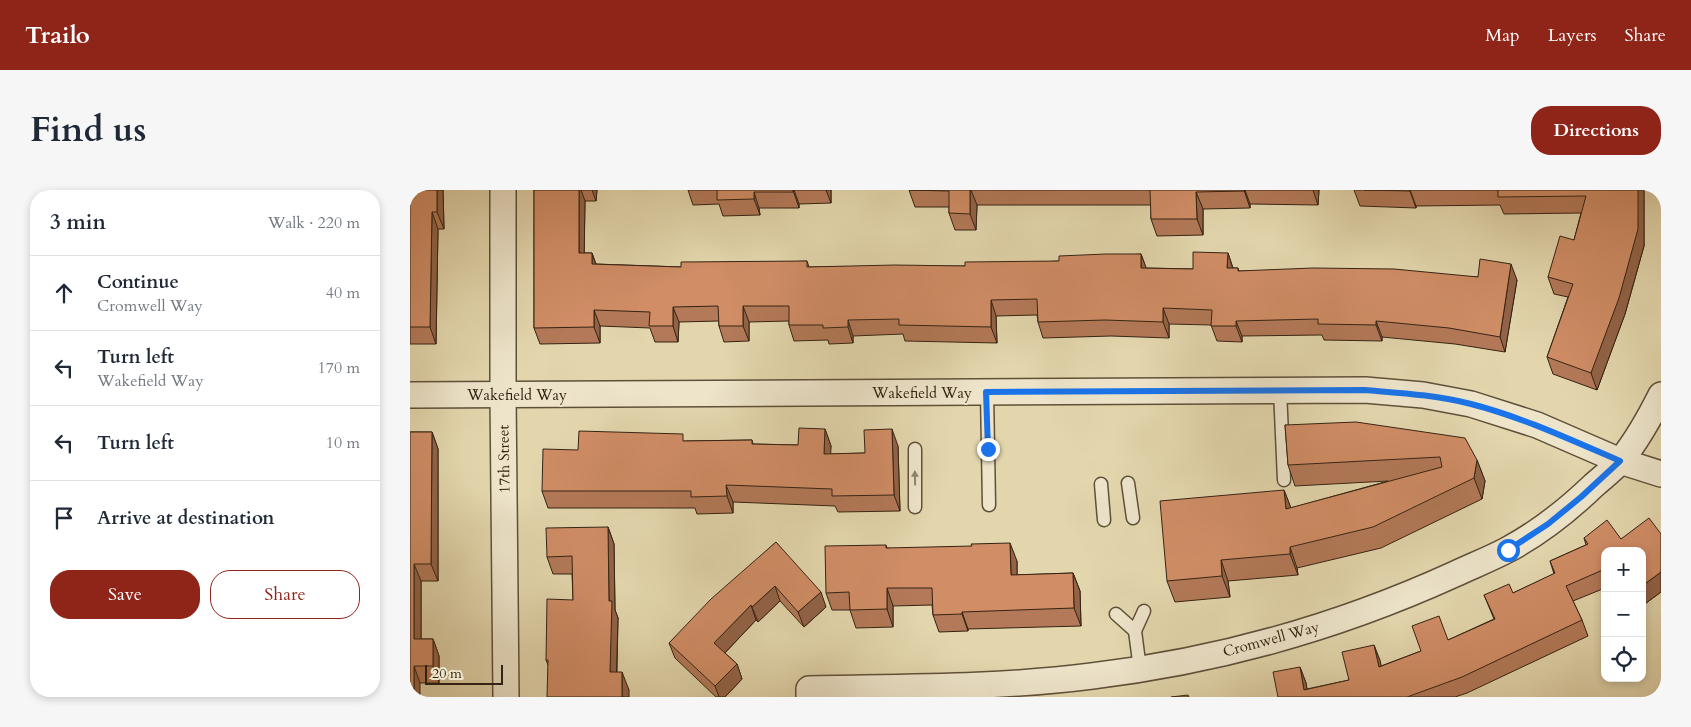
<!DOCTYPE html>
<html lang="en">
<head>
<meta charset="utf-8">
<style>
  :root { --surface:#fff; --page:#f6f6f7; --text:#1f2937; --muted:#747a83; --line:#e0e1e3; --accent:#8f2418 }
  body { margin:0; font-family:Cardo,serif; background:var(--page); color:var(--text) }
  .controls { position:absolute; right:15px; bottom:15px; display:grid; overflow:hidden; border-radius:10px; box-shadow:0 2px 8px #0003 }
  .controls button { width:45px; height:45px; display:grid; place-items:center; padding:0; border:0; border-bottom:1px solid var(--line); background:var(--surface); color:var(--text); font:25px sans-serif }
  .scale { position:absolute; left:15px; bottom:12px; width:78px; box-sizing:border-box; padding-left:5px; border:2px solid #352313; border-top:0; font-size:14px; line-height:18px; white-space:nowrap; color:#352313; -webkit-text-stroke:4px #ede4ca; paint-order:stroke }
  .stop { position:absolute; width:15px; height:15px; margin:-11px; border:4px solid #1a73e8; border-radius:50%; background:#fff }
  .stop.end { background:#1a73e8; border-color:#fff; box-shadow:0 1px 5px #0008 }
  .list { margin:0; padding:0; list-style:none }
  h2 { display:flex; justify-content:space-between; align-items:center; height:65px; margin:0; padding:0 20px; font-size:21px }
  h2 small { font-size:16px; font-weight:400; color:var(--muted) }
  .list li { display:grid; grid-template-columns:32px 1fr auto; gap:15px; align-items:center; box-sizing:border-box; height:75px; padding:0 20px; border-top:1px solid var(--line) }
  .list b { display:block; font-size:19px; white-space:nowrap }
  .list p { margin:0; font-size:16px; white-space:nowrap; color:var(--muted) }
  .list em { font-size:16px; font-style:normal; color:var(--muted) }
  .actions { display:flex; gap:10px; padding:15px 20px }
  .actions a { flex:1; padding:11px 0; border:1px solid var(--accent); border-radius:20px; text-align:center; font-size:18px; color:var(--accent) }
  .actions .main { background:var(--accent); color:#fff }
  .icon { flex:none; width:28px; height:28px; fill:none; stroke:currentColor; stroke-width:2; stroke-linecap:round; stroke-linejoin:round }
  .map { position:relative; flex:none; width:1251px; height:507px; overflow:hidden; border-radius:20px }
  header { display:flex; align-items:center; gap:30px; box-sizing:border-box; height:70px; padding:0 25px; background:var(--accent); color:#fff }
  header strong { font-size:24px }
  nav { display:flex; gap:28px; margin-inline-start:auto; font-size:18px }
  .intro { display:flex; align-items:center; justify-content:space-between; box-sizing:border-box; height:120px; padding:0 30px }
  h1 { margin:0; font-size:35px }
  .button { padding:12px 22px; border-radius:20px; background:var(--accent); color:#fff; font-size:18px; font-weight:700 }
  main { display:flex; gap:30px; padding:0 30px }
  aside { flex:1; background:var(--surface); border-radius:20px; box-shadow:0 2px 8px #0003 }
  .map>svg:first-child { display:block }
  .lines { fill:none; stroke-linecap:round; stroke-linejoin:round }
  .lane-casing { stroke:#60503a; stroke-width:15 }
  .street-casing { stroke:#60503a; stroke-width:28 }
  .lane { stroke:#ede4ca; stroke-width:12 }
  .street { stroke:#ede4ca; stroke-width:25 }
  .wall { fill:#b37958; stroke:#352313 }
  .shaded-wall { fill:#926347; stroke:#352313 }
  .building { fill:#d08d66; stroke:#352313 }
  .oneway { fill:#91846e }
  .route { stroke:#1a73e8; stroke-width:6 }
  .labels { text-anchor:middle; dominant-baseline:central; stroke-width:4; stroke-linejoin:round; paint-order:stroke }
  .street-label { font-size:15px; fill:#352313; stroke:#ede4ca }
</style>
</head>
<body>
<header>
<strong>Trailo</strong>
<nav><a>Map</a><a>Layers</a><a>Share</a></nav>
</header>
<div class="intro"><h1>Find us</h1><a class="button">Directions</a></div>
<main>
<aside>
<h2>3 min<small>Walk · 220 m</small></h2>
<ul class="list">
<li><svg class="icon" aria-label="ahead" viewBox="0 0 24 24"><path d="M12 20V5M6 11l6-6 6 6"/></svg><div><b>Continue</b><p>Cromwell Way</p></div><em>40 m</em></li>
<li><svg class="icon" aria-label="left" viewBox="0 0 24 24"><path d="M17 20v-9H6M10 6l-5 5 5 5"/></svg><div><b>Turn left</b><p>Wakefield Way</p></div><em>170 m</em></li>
<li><svg class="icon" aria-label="left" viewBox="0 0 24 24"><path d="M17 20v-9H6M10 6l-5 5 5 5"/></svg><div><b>Turn left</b></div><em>10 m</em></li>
<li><svg class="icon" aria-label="arrive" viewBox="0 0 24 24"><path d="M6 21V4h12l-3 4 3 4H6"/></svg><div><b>Arrive at destination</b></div></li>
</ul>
<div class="actions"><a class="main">Save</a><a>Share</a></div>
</aside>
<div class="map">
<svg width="1251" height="507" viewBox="0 0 1251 507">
  <rect width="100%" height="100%" fill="#e3d6ad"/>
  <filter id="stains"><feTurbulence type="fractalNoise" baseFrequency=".004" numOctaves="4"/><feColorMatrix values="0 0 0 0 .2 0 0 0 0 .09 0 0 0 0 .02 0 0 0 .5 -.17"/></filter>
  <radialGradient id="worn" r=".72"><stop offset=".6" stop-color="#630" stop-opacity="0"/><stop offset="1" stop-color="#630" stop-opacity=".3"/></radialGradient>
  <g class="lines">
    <defs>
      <g id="lane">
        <polyline points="870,200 874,290"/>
        <polyline points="577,202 579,315"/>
        <polyline points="505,259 505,317"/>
        <polyline points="718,293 723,328"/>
        <polyline points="691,294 694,330"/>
        <polyline points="706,424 725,441"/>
        <polyline points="730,479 725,441 734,421"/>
      </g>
      <g id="street">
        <polyline points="93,0 93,205 96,507"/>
        <polyline points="0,205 955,200 1013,205 1061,214 1127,235 1210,271 1251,284"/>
        <path d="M399 507V499C493 497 588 498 682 486 807 471 931 436 1045 384 1062 376 1080 369 1097 360 1129 343 1158 320 1184 295 1193 287 1204 279 1212 269 1227 250 1240 227 1251 205"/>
      </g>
    </defs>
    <!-- lane casing -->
    <use href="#lane" class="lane-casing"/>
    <!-- street casing -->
    <use href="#street" class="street-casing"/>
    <!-- lane -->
    <use href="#lane" class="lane"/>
    <!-- street -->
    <use href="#street" class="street"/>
  </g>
  <!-- wall -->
  <g class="wall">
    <polygon points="0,0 33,0 34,39 28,39 26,154 0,154"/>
    <polygon points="124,0 187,0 186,11 175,11 174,63 182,63 186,74 271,77 397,71 399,77 555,76 649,71 731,64 736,78 783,79 818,63 823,78 828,78 829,81 1068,87 1107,90 1095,162 1045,154 972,147 972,151 914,150 912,145 832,146 832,152 807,151 801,135 759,134 759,148 701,146 633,148 628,132 627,125 586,126 587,153 495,151 493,144 443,146 443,153 419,154 418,150 384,151 379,135 379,131 339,132 339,151 314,152 309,136 309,131 269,132 268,152 245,152 240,138 190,136 190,153 130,154 124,138"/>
    <polygon points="278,0 421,0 421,13 389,14 389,18 349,18 350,25 313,26 309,14 283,15"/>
    <polygon points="499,0 909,0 908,15 840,14 840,18 793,19 793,45 747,46 741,29 741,15 567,15 566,40 545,40 539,23 539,17 505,17"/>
    <polygon points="944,0 1234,0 1234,56 1215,124 1187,200 1143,184 1137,167 1158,107 1144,104 1138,87 1164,50 1171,23 1094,24 1090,15 1006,16 1006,18 950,16"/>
    <polygon points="875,235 1067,270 1075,291 1072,309 971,358 887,378 888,385 818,391 820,407 765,412 757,391 874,300 881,318 978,291 885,296 878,275"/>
    <polygon points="415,239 421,256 420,264 455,263 488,256 490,321 428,322 425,316 323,312 323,323 287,324 285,318 138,318 132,301 168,260 276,251 342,250 343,254 388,255"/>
    <polygon points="0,242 22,242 28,259 28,391 11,391 11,449 23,449 29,466 29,493 10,493 0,507"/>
    <polygon points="198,337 204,354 205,420 208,428 207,482 219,500 138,475 136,470 163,410 162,384 143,384 137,367"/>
    <polygon points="1251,344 1251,402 1232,416 1195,361 1195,398 1163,411 1172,430 1178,446 1057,503 1045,507 868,507 890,477 896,493 897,499 939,490 964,455 971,476 1011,461 1038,450 1084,429 1074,405 1103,403 1144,384 1140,371 1176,355 1174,348 1211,349"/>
    <polygon points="366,352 416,417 394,437 370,411 348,432 346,430 315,463 327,474 332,489 315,507 306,507 265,468 259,453"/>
    <polygon points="476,355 477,358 607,371 607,385 663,383 670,401 671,436 558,439 558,441 529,442 523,425 522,415 483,416 483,437 446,438 440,420 422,420 416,403"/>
  </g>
  <!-- shaded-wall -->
  <g class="shaded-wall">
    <polygon points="27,0 33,0 34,39 27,22"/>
    <polygon points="169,0 171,0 175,11 174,78 169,63"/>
    <polygon points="182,0 187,0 186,11"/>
    <polygon points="383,0 384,0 389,14 389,18"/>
    <polygon points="416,0 421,0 421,13"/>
    <polygon points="560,0 561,0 567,15 566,40 560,24"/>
    <polygon points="834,0 835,0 840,14 840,18"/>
    <polygon points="903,0 909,0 908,15"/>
    <polygon points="1000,0 1006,16 1006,18 1000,1"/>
    <polygon points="1228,0 1234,0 1234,56 1215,124 1187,200 1181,183"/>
    <polygon points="344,2 349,18 350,25 344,9"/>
    <polygon points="786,2 793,19 793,45 787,29"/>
    <polygon points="22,22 28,39 26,154 20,137"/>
    <polygon points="182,63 187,78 182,74"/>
    <polygon points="818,63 823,79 817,78"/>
    <polygon points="731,64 737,80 731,78"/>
    <polygon points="1101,74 1107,90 1095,162 1090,147"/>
    <polygon points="581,110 586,126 587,153 581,137"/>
    <polygon points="333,116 339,132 339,151 333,136"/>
    <polygon points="263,117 269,132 268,152 263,136"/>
    <polygon points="753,118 759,134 759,148 753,132"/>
    <polygon points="184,120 190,136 190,153 184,137"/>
    <polygon points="438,130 443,146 443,153 438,137"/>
    <polygon points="826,131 832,146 832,152 826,136"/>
    <polygon points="966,131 972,147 972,151 966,135"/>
    <polygon points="415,239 421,256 420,281 414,264"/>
    <polygon points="482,239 488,256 490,321 484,305"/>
    <polygon points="22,242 28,259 28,391 21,374"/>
    <polygon points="1067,270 1075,291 1072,309 1064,288"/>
    <polygon points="316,295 323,312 323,323 317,306"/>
    <polygon points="874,300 882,321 876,319"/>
    <polygon points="198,337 204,354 205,420 208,428 206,499 200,482"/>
    <polygon points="600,353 607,371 607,403 601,385"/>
    <polygon points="880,357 887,378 888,385 880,364"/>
    <polygon points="811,370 818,391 820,407 812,386"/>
    <polygon points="4,374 11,391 11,466 4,449"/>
    <polygon points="1251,382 1251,402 1232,416 1232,396"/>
    <polygon points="663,383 670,401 671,436 664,418"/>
    <polygon points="365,396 370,411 348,432 342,417"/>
    <polygon points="477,398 483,416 483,437 477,419"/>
    <polygon points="411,402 416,417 394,437 388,422"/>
    <polygon points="341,415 346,430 310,468 304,453"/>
    <polygon points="552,422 558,439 558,441 552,424"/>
    <polygon points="23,449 29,466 29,493 23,476"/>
    <polygon points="964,455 970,470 975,493 969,477"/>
    <polygon points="327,474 332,489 315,507 309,507 305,496"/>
    <polygon points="4,476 10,493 10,507 4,507"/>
    <polygon points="890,477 896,493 898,507 894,500"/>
    <polygon points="212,482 219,500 219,507 212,507"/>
  </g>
  <!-- building -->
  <g class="building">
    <polygon points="0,0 27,0 27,22 22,22 20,137 0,137"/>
    <polygon points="124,0 169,0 169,63 182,63 182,74 271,77 271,72 397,71 397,77 485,75 555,76 555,72 649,71 649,66 696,64 731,64 731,78 783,79 783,62 818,63 817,78 828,78 828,81 903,78 984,79 1068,87 1070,69 1101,74 1090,147 1039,138 966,131 966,135 908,134 908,129 826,131 826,136 801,136 802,120 753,118 753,132 695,130 628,132 627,109 581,110 581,137 489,135 489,129 438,130 438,137 413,138 413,135 379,135 379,116 333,116 333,136 309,136 308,116 263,117 263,136 239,136 240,122 184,120 184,137 124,138"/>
    <polygon points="307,0 383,0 383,2 344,2 344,9 307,10"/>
    <polygon points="499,0 560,0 560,24 539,23 539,1"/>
    <polygon points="740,0 834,0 834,1 786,2 787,29 741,29"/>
    <polygon points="954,0 1000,0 1000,1"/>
    <polygon points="1088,0 1228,0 1228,39 1209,108 1181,183 1137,167 1163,94 1138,87 1150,46 1164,50 1176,6 1088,7"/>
    <polygon points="946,232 1055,248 1067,270 1064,288 963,337 880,357 880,364 811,370 812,386 757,391 750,311 874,300 876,319 1032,277 1030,267 878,275 875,235"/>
    <polygon points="389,238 415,239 414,264 455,263 454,240 482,239 484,305 422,306 422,299 316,295 317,306 281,307 281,301 132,301 133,259 168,260 169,241 273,244 273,251 342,250 342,254 388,255"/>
    <polygon points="0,242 22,242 21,374 4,374 4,449 23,449 23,476 4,476 4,507 0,507"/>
    <polygon points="1239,328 1251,344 1251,382 1232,396 1232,361 1195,361 1195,379 1156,396 1172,430 1052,487 997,507 868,507 863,482 890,477 894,500 939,490 932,462 964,455 969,477 1011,461 1002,436 1029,426 1038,450 1085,429 1074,405 1099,394 1103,403 1145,383 1140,371 1178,354 1174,348 1197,330 1211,349"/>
    <polygon points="198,337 199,411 202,411 200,482 212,482 212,507 137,507 138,470 136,470 137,409 163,410 162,366 137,367 136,338"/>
    <polygon points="366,352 411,402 388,422 365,396 342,417 341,415 304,453 327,474 305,496 259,453 301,409"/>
    <polygon points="600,353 601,385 663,383 664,418 552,422 552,424 523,425 522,398 477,398 477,419 440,420 439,402 416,403 415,356 476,355 476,358 562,356 561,354"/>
    <polygon points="778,505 779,507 761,507"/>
  </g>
  <!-- one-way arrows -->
  <defs><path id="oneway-solid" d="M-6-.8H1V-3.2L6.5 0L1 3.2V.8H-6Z" transform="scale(1.25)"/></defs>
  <use class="oneway" href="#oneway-solid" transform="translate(505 288) rotate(-91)"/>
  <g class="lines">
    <!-- route -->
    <path class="route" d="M578 259 576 202 955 200C990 203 1026 205 1061 214 1112 227 1161 250 1210 271L1171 307 1138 334 1098 360"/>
  </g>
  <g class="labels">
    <!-- street labels -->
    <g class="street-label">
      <text x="512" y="203">Wakefield Way</text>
      <text x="107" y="205">Wakefield Way</text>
      <text transform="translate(94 269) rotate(-91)">17th Street</text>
      <text transform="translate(861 449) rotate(-15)">Cromwell Way</text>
    </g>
  </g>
  <rect width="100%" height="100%" filter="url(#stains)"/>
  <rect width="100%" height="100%" fill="url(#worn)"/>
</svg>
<div class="controls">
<button>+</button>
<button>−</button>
<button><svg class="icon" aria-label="locate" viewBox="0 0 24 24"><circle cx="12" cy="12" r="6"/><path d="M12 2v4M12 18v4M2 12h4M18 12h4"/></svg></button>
</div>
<div class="scale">20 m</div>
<div class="stop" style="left:1098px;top:360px"></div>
<div class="stop end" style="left:578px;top:259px"></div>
</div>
</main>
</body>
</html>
